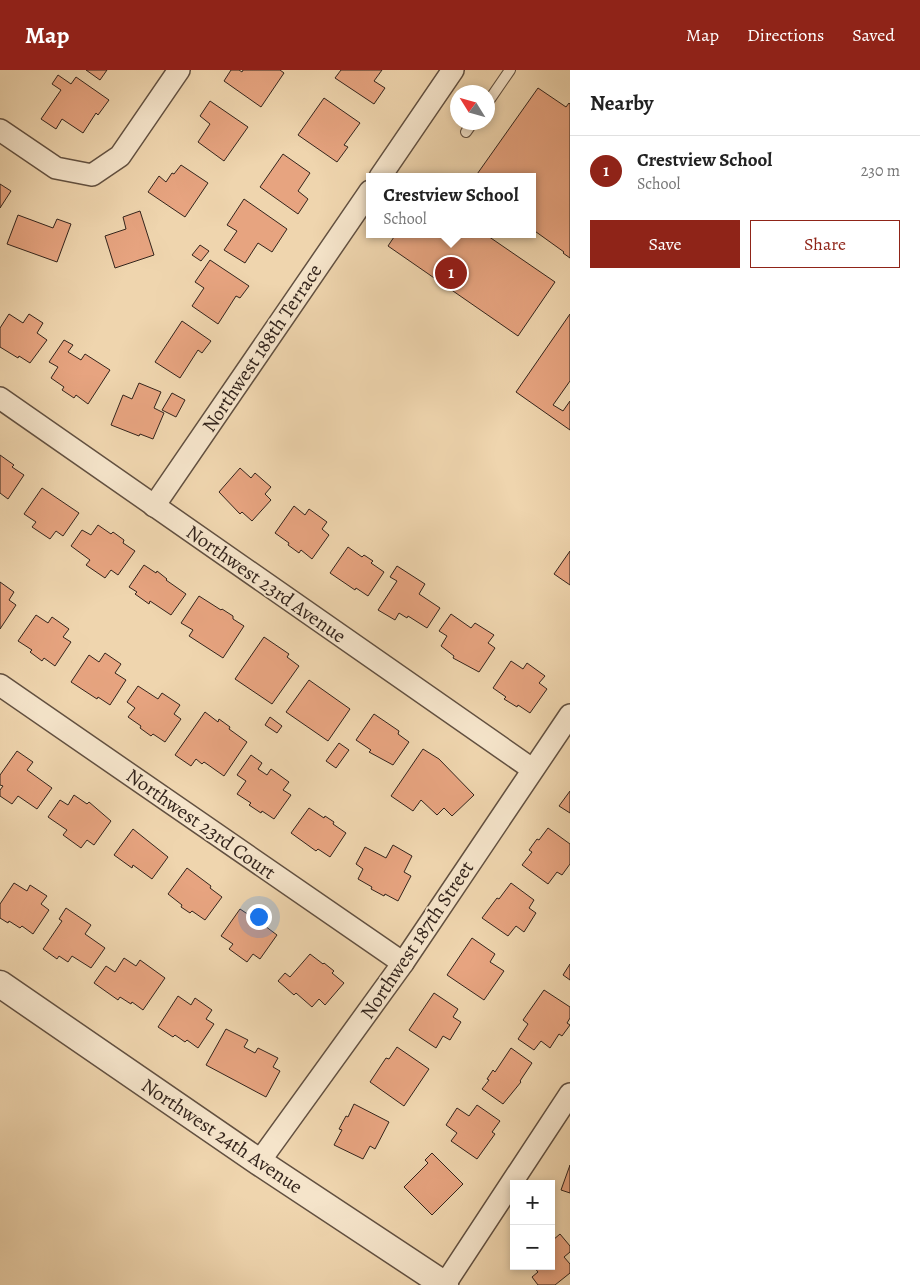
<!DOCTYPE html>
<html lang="en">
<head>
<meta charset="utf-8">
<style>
  :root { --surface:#fff; --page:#f6f6f6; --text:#222; --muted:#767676; --line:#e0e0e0; --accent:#8f2418 }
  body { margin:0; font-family:Alegreya,serif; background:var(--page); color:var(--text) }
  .controls { position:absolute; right:15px; bottom:15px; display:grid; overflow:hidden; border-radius:0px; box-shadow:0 2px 8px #0003 }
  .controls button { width:45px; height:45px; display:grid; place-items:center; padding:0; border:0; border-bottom:1px solid var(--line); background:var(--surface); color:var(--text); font:25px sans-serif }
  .compass { position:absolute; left:450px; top:15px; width:45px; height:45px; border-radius:50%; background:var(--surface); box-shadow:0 2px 8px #0003; rotate:307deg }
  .you { position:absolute; left:258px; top:846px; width:18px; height:18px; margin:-12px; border:4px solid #fff; border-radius:50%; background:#1a73e8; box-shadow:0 0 0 8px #1a73e833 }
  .badge { display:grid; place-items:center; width:32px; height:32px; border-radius:50%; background:var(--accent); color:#fff; font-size:16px; font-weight:700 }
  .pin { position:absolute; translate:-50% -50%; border:2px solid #fff; box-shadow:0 1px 5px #0006 }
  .popup { position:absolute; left:366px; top:103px; width:170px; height:65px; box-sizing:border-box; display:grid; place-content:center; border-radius:0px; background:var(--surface); filter:drop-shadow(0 1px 4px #0005); font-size:16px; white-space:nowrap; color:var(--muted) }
  .popup b { font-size:19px; color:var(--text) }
  .popup::after { content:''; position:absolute; left:50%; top:100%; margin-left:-10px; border:10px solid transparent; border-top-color:var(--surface) }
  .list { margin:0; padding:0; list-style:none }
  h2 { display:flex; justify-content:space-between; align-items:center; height:65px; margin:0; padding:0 20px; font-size:21px }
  h2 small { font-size:16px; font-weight:400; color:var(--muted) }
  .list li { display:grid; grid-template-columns:32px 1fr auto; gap:15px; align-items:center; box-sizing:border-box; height:70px; padding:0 20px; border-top:1px solid var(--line) }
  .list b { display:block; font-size:19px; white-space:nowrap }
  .list p { margin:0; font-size:16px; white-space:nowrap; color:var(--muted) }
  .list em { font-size:16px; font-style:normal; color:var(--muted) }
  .actions { display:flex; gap:10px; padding:15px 20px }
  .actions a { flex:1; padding:11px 0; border:1px solid var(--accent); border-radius:0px; text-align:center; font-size:18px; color:var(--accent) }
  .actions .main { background:var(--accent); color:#fff }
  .map { position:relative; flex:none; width:570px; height:1215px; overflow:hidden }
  header { display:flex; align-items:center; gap:30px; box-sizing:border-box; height:70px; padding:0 25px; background:var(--accent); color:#fff }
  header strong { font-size:24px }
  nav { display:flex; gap:28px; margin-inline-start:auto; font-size:18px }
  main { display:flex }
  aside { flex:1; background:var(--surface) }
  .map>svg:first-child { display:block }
  .building { fill:#e7a480; stroke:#33241c }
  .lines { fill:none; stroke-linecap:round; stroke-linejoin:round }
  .service-casing { stroke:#625040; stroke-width:12 }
  .minor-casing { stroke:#625040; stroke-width:24 }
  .tertiary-casing { stroke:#625040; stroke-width:29 }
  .service { stroke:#f5e4ca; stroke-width:10 }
  .minor { stroke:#f5e4ca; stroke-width:21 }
  .tertiary { stroke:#f5e4ca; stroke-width:26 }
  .labels { text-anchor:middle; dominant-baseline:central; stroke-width:4; stroke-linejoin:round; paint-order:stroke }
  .street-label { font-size:20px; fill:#33241c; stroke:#f5e4ca }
</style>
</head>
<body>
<header>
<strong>Map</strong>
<nav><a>Map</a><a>Directions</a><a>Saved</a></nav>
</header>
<main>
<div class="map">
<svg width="570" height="1215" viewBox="0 0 570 1215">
  <rect width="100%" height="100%" fill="#efd5ae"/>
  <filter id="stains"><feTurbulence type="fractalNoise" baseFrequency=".004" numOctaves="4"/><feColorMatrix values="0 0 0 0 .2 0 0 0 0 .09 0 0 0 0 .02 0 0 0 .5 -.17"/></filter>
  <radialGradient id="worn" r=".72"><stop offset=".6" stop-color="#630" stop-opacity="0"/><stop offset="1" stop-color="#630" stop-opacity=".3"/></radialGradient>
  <!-- building -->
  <g class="building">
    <polygon points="86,0 107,0 100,10"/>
    <polygon points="231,0 239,0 242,2 243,0 280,0 284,3 261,37 224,11"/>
    <polygon points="341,0 382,0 374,11 385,18 374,34 335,8"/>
    <polygon points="58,5 71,14 76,7 109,30 98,45 96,43 83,63 62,49 56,59 41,49 61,20 52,14"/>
    <polygon points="538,18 566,37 569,33 570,34 570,188 563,183 564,182 532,159 532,107 475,107"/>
    <polygon points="324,28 360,53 344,75 348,77 337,92 298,65"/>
    <polygon points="210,31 248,57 224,91 198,72 210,54 200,46"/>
    <polygon points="283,84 310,103 298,121 308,129 298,144 260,117"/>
    <polygon points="181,95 208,113 185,147 148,122 159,106 166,112 172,103 174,104"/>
    <polygon points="0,114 11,121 0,138"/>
    <polygon points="244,129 287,159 272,182 258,173 245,193 224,180 237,161 227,155"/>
    <polygon points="140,141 154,185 115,198 105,166 126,159 123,147"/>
    <polygon points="18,145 53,158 57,149 71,154 57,192 7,174"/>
    <polygon points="396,164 485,164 555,212 518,266 388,176"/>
    <polygon points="200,175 209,181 201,191 192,185"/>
    <polygon points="210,190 249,216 240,228 236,226 218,254 192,236 204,218 195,212"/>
    <polygon points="9,244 23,253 29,244 43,253 37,263 47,270 30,293 19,286 18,288 0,277 0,258"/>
    <polygon points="570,244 570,311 553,335 563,341 570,331 570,360 516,322"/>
    <polygon points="182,251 211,271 202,283 198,280 180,308 155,292"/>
    <polygon points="64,270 73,275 68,282 81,290 85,284 110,300 88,334 76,325 74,328 62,320 64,317 51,308 58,297 49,292"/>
    <polygon points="139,313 161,322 154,338 164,343 153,369 140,364 139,366 111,355 123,325 132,329"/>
    <polygon points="172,323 185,330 176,347 162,340"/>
    <polygon points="0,385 14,395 12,397 24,405 8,429 0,423"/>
    <polygon points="240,398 251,408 255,403 271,417 265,424 271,430 252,451 242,442 240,444 219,422"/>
    <polygon points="42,418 79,443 63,466 56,461 50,469 32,457 36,452 24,444"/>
    <polygon points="294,436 305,445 309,439 327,452 322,459 329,465 312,489 301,480 299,483 288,475 289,473 275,463"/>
    <polygon points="98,455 111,464 113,462 124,470 123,473 135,481 118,505 111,500 105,508 86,495 90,490 71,476 82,460 91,465"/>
    <polygon points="348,477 362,487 364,485 373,491 371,493 384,502 368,526 356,518 355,520 330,503"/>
    <polygon points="570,481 570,515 554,504"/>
    <polygon points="144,495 156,503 157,501 167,509 166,510 186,524 171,545 150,531 149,534 135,524 137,522 129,517"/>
    <polygon points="397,496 425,514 419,524 440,538 427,558 408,546 407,548 399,543 395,550 378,540 397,511 390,507"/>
    <polygon points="0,512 14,522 9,530 16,535 0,559"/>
    <polygon points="199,526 221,540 222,539 233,546 233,549 244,556 223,588 189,566 193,560 181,553"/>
    <polygon points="451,544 471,558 475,553 494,565 488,573 495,578 479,602 453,588 454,586 441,576 447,566 439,561"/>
    <polygon points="36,545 48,553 52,547 69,559 63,567 71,572 55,596 44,588 42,591 30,582 32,580 18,571"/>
    <polygon points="264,567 289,584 287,587 299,596 272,634 235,609"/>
    <polygon points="105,583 121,594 115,603 126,610 110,635 98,627 97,629 71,612 89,585 99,592"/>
    <polygon points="511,591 523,599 527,593 545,606 539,613 547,619 530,643 518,635 517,637 504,629 506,627 493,618"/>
    <polygon points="309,610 350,639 328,671 286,642"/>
    <polygon points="138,616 158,629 162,623 180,635 174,644 181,649 165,672 153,664 151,666 140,658 141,656 128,647 135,638 127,632"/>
    <polygon points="205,642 218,652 219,649 230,657 229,659 247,672 224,706 204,692 202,694 196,689 191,696 175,685"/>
    <polygon points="374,644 399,661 398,664 409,672 393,695 369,682 371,680 356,670"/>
    <polygon points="270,647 282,656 277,663 265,655"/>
    <polygon points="339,673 349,680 336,698 326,691"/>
    <polygon points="423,679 439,689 474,725 452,746 444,738 437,745 421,730 413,741 391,726"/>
    <polygon points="17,681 33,692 27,700 52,718 37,739 18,726 12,734 0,726 0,720 3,716 0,715 0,705"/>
    <polygon points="251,685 262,693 258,699 267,705 271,699 289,712 283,720 291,725 274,749 262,741 261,743 249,735 251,733 237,724 246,711 237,705"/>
    <polygon points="570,721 570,743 559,736"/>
    <polygon points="74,725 87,734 89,732 111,751 94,775 87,770 81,778 63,765 67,760 48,747 60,730 68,735"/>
    <polygon points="309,738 324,748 325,746 334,752 333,754 346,763 330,787 318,779 316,781 291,763"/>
    <polygon points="548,758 570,774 570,794 562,805 557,802 548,814 522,795 532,782 529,780 537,769 539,770"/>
    <polygon points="133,759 168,787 152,809 133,795 132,798 114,785"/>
    <polygon points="393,775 412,786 404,802 411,806 398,831 385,824 384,826 371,819 372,817 358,809 363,799 356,794 365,777 386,788"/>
    <polygon points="187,798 211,816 210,818 222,827 205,850 192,841 190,843 181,837 182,835 168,824"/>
    <polygon points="14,813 27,821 30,815 47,826 41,834 49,840 33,864 22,856 20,858 9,851 8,853 0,848 0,834"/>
    <polygon points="511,813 534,830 529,838 536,843 524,862 516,856 508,866 482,848 497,828 499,829"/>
    <polygon points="66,838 91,855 85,864 105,878 91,898 72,886 68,892 59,886 57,889 43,879 62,851 59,849"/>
    <polygon points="240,839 252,847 254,845 266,854 265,856 277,865 260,889 253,884 247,892 229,879 233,874 221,866"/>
    <polygon points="472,868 495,884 490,892 504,901 484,930 447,905"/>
    <polygon points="310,884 323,894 324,893 334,901 332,903 344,913 325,935 319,929 312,937 296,923 294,925 278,911 285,903 290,907"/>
    <polygon points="124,888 136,896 140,890 165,908 143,940 132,932 131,934 120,927 118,930 94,913 106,896 115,902"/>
    <polygon points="570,894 570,910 563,905"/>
    <polygon points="544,920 570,937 570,948 567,953 570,955 562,966 559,964 550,978 541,971 534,980 518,969 528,954 523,950"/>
    <polygon points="434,923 458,939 453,947 461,952 450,970 443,966 436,978 409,960"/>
    <polygon points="178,926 191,935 195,928 212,940 206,949 214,954 198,978 187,970 185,972 175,965 173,967 158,957"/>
    <polygon points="226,959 248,970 244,977 255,983 258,978 278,988 273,997 280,1001 266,1027 206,995"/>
    <polygon points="397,977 429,999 404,1036 370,1012 386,988 389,989"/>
    <polygon points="511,978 532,993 520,1011 521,1012 503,1034 482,1019 489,1010 487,1009 493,1000 495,1002"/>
    <polygon points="354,1034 389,1052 375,1079 370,1076 363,1089 334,1075 342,1060 339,1059 346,1046 348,1047"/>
    <polygon points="477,1035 500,1051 492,1062 495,1064 477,1089 451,1071 457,1063 446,1055 457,1038 469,1046"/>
    <polygon points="432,1083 463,1114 432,1145 404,1117 428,1093 425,1090"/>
    <polygon points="570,1095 570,1123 561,1120"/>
    <polygon points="560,1164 570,1176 570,1182 564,1187 570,1194 570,1203 555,1215 538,1215 532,1207 538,1202 533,1196 551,1196 551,1168 553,1170"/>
  </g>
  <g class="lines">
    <defs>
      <g id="service">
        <polyline points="488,32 510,0"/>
        <polyline points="466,62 473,52"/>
      </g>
      <g id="minor">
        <polyline points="0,60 56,98 92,105 120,86 179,0"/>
        <polyline points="380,107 453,0"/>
        <polyline points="0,328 532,699"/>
        <polyline points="154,436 370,121"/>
        <polyline points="0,615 403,893"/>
        <polyline points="259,1092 403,893 570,645"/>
        <polyline points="445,1214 570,1024"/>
      </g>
      <polyline id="tertiary" points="0,914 259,1092 445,1215"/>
    </defs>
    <!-- service casing -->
    <use href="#service" class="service-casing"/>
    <!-- minor casing -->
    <use href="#minor" class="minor-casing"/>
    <!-- tertiary casing -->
    <use href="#tertiary" class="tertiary-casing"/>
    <!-- service -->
    <use href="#service" class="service"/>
    <!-- minor -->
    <use href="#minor" class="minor"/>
    <!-- tertiary -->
    <use href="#tertiary" class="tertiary"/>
  </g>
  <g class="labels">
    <!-- street labels -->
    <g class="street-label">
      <text transform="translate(262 278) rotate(-56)">Northwest 188th Terrace</text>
      <text transform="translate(266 514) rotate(35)">Northwest 23rd Avenue</text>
      <text transform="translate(201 754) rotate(35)">Northwest 23rd Court</text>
      <text transform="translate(417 870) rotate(-56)">Northwest 187th Street</text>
      <text transform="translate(222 1066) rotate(34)">Northwest 24th Avenue</text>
    </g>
  </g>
  <rect width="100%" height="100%" filter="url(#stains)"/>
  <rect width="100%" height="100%" fill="url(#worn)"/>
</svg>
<div class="controls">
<button>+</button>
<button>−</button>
</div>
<svg class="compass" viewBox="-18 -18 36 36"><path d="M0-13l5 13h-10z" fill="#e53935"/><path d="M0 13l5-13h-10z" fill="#767676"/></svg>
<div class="you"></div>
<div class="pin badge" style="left:451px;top:203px">1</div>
<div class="popup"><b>Crestview School</b>School</div>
</div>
<aside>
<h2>Nearby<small></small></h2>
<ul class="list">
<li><span class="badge">1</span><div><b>Crestview School</b><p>School</p></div><em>230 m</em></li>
</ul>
<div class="actions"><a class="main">Save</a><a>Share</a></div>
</aside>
</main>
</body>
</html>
